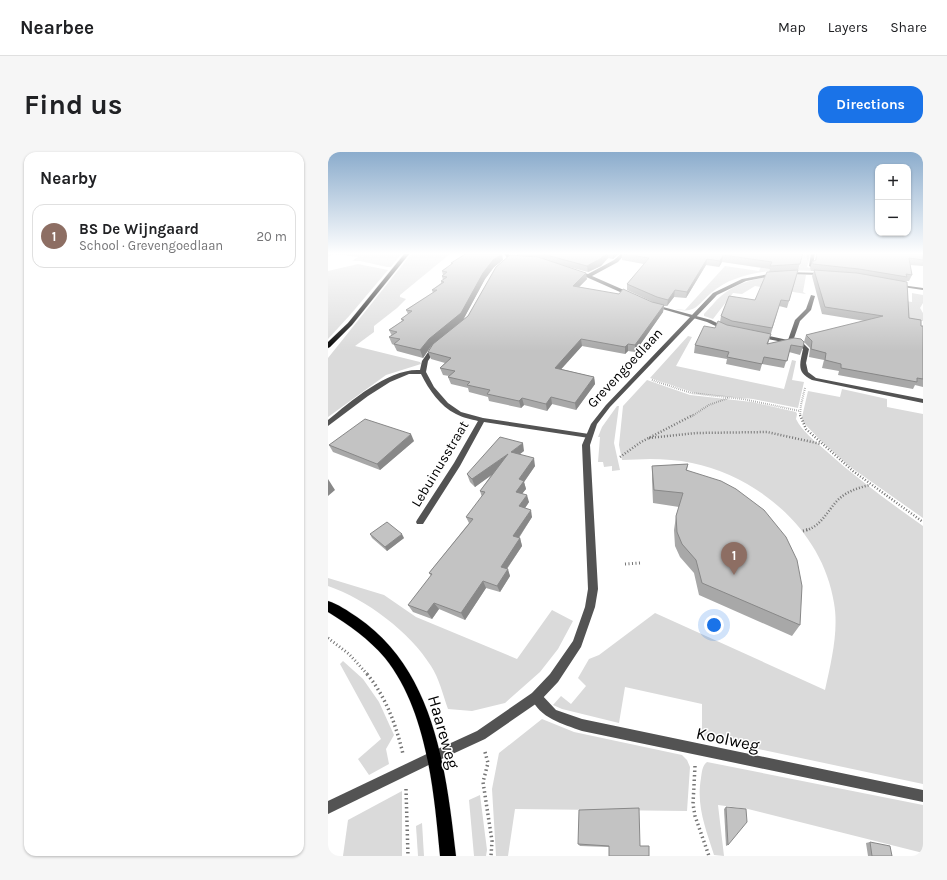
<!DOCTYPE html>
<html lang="en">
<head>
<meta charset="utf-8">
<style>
  :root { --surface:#fff; --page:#f6f6f6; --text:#202124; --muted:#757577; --line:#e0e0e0; --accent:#1a73e8 }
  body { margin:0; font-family:Karla,sans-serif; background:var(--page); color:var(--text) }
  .controls { position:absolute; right:12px; top:12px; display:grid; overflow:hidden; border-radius:8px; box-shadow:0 1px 3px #0004 }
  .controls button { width:36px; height:36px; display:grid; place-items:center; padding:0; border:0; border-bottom:1px solid var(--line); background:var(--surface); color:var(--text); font:20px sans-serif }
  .you { position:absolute; left:386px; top:473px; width:14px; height:14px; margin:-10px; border:3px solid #fff; border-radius:50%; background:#1a73e8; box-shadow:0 0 0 6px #1a73e833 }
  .badge { display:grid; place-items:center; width:26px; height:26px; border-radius:50%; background:var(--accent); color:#fff; font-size:13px; font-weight:700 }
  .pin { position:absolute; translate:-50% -33px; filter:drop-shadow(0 1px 2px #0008) }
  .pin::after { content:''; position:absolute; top:21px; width:14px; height:12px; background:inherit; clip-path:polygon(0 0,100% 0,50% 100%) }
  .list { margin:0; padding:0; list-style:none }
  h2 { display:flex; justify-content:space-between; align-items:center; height:52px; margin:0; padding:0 16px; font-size:17px }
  h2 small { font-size:13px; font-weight:400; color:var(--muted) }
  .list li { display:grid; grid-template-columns:26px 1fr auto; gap:12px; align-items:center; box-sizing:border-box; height:64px; margin:0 8px 8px; padding:0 8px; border:1px solid var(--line); border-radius:12px }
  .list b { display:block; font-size:15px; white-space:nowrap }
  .list p { margin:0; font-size:13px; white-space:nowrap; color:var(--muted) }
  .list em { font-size:13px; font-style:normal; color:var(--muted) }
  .map { position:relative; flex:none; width:595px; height:704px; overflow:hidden; border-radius:12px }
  header { display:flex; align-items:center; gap:24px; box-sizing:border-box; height:56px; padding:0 20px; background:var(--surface); border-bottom:1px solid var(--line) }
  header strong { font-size:19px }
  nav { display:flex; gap:22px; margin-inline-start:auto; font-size:14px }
  .intro { display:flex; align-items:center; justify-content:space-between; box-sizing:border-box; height:96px; padding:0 24px }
  h1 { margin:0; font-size:28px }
  .button { padding:10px 18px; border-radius:12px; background:var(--accent); color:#fff; font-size:14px; font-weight:700 }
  main { display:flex; gap:24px; padding:0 24px }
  aside { flex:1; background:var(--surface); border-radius:12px; box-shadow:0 1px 3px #0004 }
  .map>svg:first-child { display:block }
  .green { fill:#dadada }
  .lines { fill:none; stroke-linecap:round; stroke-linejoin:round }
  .primary-casing { stroke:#dbdbdb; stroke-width:1 }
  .path-far3 { stroke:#757575; stroke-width:2; stroke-dasharray:0.5 1.5; stroke-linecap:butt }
  .path-far2 { stroke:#757575; stroke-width:2.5; stroke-dasharray:1 2; stroke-linecap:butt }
  .path-far1 { stroke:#757575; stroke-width:3; stroke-dasharray:1 2.5; stroke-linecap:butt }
  .path { stroke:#757575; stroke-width:3.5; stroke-dasharray:1.5 3; stroke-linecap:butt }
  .minor { fill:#535353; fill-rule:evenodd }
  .tertiary { fill:#535353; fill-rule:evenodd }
  .primary { fill:#000; fill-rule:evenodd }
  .wall { fill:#a8a8a8 }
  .shaded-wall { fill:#888 }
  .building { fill:#c3c3c3; stroke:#888 }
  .labels { text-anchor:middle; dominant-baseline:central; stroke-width:3; stroke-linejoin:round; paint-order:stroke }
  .street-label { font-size:14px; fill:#000; stroke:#fff }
  .near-street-label { font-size:17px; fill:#000; stroke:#fff }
</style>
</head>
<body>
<header>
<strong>Nearbee</strong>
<nav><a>Map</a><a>Layers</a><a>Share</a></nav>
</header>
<div class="intro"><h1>Find us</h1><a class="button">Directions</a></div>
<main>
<aside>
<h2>Nearby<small></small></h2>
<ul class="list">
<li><span class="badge" style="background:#8d6e63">1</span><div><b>BS De Wijngaard</b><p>School · Grevengoedlaan</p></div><em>20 m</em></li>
</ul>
</aside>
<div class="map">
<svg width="595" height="704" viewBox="0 0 595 704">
  <rect width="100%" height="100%" fill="#fff"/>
  <!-- green -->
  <g class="green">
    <polygon points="0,101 74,101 63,115 59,115 32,109 24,109 30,105 6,102 0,105"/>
    <polygon points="84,101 123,101 72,143 72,145 78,147 69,156 46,174 46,180 27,194 92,210 93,212 58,223 0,265 0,206"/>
    <path d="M481 101 483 102 479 115 483 116V119C457 117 431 118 407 127 398 130 390 135 383 141 369 153 368 162 347 157L357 158 397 114 431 119 433 115 452 113 471 116 476 102Z"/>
    <polygon points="30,112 60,118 22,163 0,187 0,119"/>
    <path d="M478 123 475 140 478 142 427 134 414 142 405 141 385 167 376 164V162C382 156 387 149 393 144 415 125 450 122 478 123Z"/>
    <polygon points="584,141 595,143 595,151 592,156 595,161 595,169 577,166 577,149 584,150"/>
    <polygon points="360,184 364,185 348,214 456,237 464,208 468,209 464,228 476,230 470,256 425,247 370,242 322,226"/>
    <path d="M319 228 362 243 424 250 468 260 469 262 468 267C474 279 487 289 497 298 528 326 561 350 595 374V632L374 585V552L297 535 291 571 234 557 225 553 233 544 243 552 258 534 250 526 261 507 271 503 327 461 497 538C503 510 511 479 506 451 495 380 432 325 364 311 350 308 336 307 322 307 313 307 303 308 294 308L291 293 295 254Z"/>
    <polygon points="514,237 559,247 559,255 595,262 595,254 595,366 521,314 493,289 475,270 474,265 480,239 512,245"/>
    <polygon points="289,254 291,254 286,291 292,318 284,319 284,314 276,315 275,310 270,310 272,285 270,285 274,275"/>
    <path d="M0 426 56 443 88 465 189 507 224 458 245 469 230 497 212 520 177 551 144 559 120 557C115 543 111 526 103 514 82 480 38 447 0 434Z"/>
    <polygon points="15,509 35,527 51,550 66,583 58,597 61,612 41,623 30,607 53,587 12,512"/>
    <polygon points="214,567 246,580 354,603 359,608 362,615 359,659 187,657 180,704 168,704 164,637 171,601"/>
    <path d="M379 610 595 653V701L420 657 390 653 396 704 386 703C378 677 368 654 373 626 374 620 374 614 379 610Z"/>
    <polygon points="74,639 74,704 15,704 20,668"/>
    <polygon points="152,643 159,698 158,704 146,704 141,648"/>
    <polygon points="94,671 96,704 90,704 88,674"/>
  </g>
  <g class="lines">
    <defs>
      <g id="primary">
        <polygon points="77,101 82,101 24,173 2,195 0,196 0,190 20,171"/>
        <path d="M0 449C10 452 20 459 29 465 107 518 118 618 128 704H112C106 640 99 558 57 506 41 487 21 473 0 460Z"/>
      </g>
    </defs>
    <!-- primary casing -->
    <use href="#primary" class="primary-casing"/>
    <!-- path-far3 -->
    <g class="path-far3">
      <polyline points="324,228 363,241 415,247 472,259"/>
      <polyline points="364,264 381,253 400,246"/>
      <polyline points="472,264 473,253 477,236"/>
    </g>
    <!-- path-far2 -->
    <g class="path-far2">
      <polyline points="472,263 478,277 525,319 595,370"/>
      <polyline points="321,286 368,281 439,280 493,292"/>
      <polyline points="292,305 313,290 365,263"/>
      <path d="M478 378C492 375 499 360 508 350 517 340 529 336 542 333"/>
    </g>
    <!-- path-far1 -->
    <g class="path-far1">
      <polyline points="475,379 482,377"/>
      <polyline points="297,412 312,411"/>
      <polyline points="0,486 21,502 40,523"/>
    </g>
    <!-- path -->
    <g class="path">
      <path d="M39 522C58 545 68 573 75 602"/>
      <polyline points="157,600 160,611 155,630 164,689 163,704"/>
      <polyline points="367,614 365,652 367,664 381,704"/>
      <polyline points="78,637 80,704"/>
    </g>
    <!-- minor -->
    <g class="minor">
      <polygon points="176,101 180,101 183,106 191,107 189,108 180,108"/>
      <polygon points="294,101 298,101 290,110 264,124 305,142 305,144 301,144 247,120 249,119 260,122 286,108"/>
      <polygon points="483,101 487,101 485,114 483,115 481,114"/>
      <path d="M483 143 487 144 483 158 472 169 465 189 475 191 481 197 478 211 480 220 488 226 595 247V251L484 228C468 220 472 212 475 197L471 193 429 185V183L431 182 460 188 467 168 478 157Z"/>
      <polygon points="324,152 383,168 401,177 396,178 379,170 324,154"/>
      <path d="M107 192 110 194 100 209 98 220 106 235 120 251 133 260 155 266 261 282 264 284 261 286 156 270 132 314 95 372H89L88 370 89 368 126 311 150 269C143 267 135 266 128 262 112 254 101 238 93 222H81L62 230 40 244 0 274V268C23 249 61 216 92 218L94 209 105 193Z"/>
      <path d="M208 540 212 541 228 558 254 567 595 638V650L254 579C235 572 211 566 203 545L204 541Z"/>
      <polygon points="105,599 109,601 111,605 109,609 0,662 0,649"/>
    </g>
    <!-- tertiary -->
    <g class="tertiary">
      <polygon points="459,120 495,121 497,122 495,123 457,122 457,120"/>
      <polygon points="447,121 449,121 449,123 418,129 389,143 282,255 269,272 262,293 270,437 267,455 253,495 230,530 212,549 157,587 105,611 101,609 99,605 101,601 149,579 204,541 222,522 245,489 257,455 260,437 254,293 263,272 278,253 385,141 414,127"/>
      <polygon points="566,132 595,136 595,138 568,134 566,134"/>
    </g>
    <!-- primary -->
    <use href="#primary" class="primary"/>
  </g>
  <!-- wall -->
  <g class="wall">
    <polygon points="189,101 292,101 285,107 280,106 273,114 260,120 237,114 259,127 251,135 325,150 299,138 299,132 316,112 294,108 294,102 475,101 459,156 451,154 440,192 466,186 475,195 472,203 461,200 456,216 434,212 432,219 398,212 399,207 366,201 367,193 387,176 392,170 393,164 427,148 441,120 442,117 394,110 391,115 378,113 358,146 346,145 339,154 336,154 335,160 307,200 300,199 297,202 254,194 233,217 266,225 267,232 248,258 224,252 219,259 196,253 193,256 161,249 160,245 141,240 140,236 123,232 120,225 121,224 115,223 112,216 117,211 103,207 100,200 104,193 95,206 69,199 66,193 64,192 61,185 64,184 61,178 74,169 73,167 80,162 78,158 105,141 104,138 113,131 113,129 115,128 114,124 115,123 114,119 123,113 123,111 175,108 166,115 157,127 135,168 121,180 140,164 189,104"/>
    <polygon points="478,101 482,101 480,109"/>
    <polygon points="488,101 595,101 595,114 582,113 584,123 581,129 576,129 581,166 593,174 595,174 595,235 587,233 585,237 510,223 511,219 494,216 496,208 481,205 482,196 476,190 478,183 537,169 494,162 484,124 486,119 483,119 482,116 484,110 487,108"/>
    <polygon points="86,289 52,318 5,300 1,293"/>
    <polygon points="196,299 192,302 207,314 196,330 198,337 194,341 201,350 197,356 204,365 191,386 192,386 194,394 179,417 182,424 172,440 158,436 137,468 111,457 104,467 85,460 80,453 103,424 101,421 141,371 138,365 154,345 152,339 164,322 147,335 142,330 139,322"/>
    <polygon points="360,312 359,318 472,473 464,484 371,443 366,421 352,405 347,394 346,378 348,364 351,355 325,351 324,328 324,314"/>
    <polygon points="42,382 76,386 59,399 44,386"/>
    <polygon points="398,655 400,693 398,694 396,657"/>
    <polygon points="542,690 564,704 540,704 538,691"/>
    <polygon points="250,692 312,694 281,695 252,694"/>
  </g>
  <!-- shaded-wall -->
  <g class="shaded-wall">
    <polygon points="279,101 280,101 280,106 273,114 260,120 259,114"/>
    <polygon points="285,101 292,101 285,107"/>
    <polygon points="174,102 175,108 166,115 157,127 135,168 103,194 95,206 92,198 101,187 165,108"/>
    <polygon points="395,103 394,110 391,115 392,109"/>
    <polygon points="379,107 378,113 358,146 359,140"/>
    <polygon points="258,121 259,127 246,140 245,134"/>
    <polygon points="347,138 346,145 339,154 340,148"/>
    <polygon points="336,153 335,160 307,200 307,193"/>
    <polygon points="253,187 254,194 228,223 227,216"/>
    <polygon points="300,192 300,199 297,202 297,195"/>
    <polygon points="266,225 267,232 248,258 247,251"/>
    <polygon points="223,245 224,252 219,259 218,252"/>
    <polygon points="194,246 196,253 193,256 191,249"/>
    <polygon points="83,282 86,289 52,318 49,312"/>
    <polygon points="195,291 196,299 185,307 183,300"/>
    <polygon points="180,302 182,310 147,335 144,327"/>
    <polygon points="206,306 207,314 196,330 198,337 190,347 188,340 191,327"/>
    <polygon points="0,327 7,338 0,344"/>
    <polygon points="199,343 201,350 193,362 191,354"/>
    <polygon points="203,358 204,365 187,391 185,384"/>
    <polygon points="74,382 76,386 59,399 57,395"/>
    <polygon points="192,386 194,394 175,422 173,415"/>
    <polygon points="180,417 182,424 172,440 169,434"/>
    <polygon points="155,429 158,436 137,468 133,461"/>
    <polygon points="106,451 111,457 104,467 99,460"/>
  </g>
  <!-- building -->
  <g class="building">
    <polygon points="139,101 168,101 174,102 165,108 155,121 133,161 101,187 92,198 66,192 72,187 61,185 69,180 61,178 76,168 73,167 84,159 78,158 109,138 104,138 116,130 113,129 119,125 114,124 119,120 114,119 125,111 123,111"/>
    <polygon points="211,101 279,101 272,107 259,114"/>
    <polygon points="295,101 475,101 472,112 442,114 444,110 395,103 392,109 379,107 359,140 347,138 340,148 329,145 299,132 321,106 294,102"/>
    <polygon points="489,101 595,101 595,108 581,106 584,123 578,122 579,125 531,117 485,112 484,110 488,108"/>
    <polygon points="182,103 210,105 258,121 245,134 291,142 295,137 324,150 336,153 307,193 300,192 297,195 253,187 227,216 266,225 247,251 223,245 218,252 194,246 191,249 159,242 162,238 139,233 142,230 120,225 127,219 112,216 123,206 100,200 105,192 140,164 168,115"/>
    <polygon points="470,118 461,149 453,148 444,176 404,169 393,164 401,144 427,148 439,120"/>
    <polygon points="486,118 529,121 579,130 581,166 593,168 593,174 595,174 595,227 589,226 589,230 513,216 513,212 497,208 498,201 483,197 484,189 478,183 555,164 497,155"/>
    <polygon points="390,169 399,173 443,182 439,192 466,186 473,187 476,190 475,195 463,193 459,209 436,205 434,212 399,205 401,200 367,193 376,174 387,176"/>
    <polygon points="37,267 83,282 49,312 1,293"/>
    <polygon points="172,285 195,291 183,300 206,306 191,327 196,329 188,340 199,343 191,354 203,358 185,384 192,386 173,415 180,417 169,434 155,429 133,461 106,451 99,460 80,453 104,422 101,421 145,367 138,365 157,340 152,339 180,302 144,327 139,322"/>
    <polygon points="360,312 358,318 393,329 408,337 436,358 458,385 469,408 474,434 472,473 374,431 368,408 354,392 349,380 348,364 355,341 326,338 324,314"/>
    <polygon points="59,370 74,382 57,395 42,382"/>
    <polygon points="398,655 418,657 419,670 400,693"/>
    <polygon points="311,656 312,694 321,694 321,704 281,704 281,694 250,692 251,658"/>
    <polygon points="542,690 562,694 564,704 544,704"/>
  </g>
  <!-- sky -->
  <linearGradient id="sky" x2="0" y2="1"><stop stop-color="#8baccc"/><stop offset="0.51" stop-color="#fff"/><stop offset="1" stop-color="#fff" stop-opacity="0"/></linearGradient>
  <rect width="595" height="199" fill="url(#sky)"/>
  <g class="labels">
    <!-- street labels -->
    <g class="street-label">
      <text transform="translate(297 216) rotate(-47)">Grevengoedlaan</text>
      <text transform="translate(112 312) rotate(-59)">Lebuinusstraat</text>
    </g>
    <!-- near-street labels -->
    <g class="near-street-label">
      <text transform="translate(116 580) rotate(74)">Haareweg</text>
      <text transform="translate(400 587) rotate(12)">Koolweg</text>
    </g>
  </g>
</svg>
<div class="controls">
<button>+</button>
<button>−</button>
</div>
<div class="you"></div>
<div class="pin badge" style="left:406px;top:423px;background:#8d6e63">1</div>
</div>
</main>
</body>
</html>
